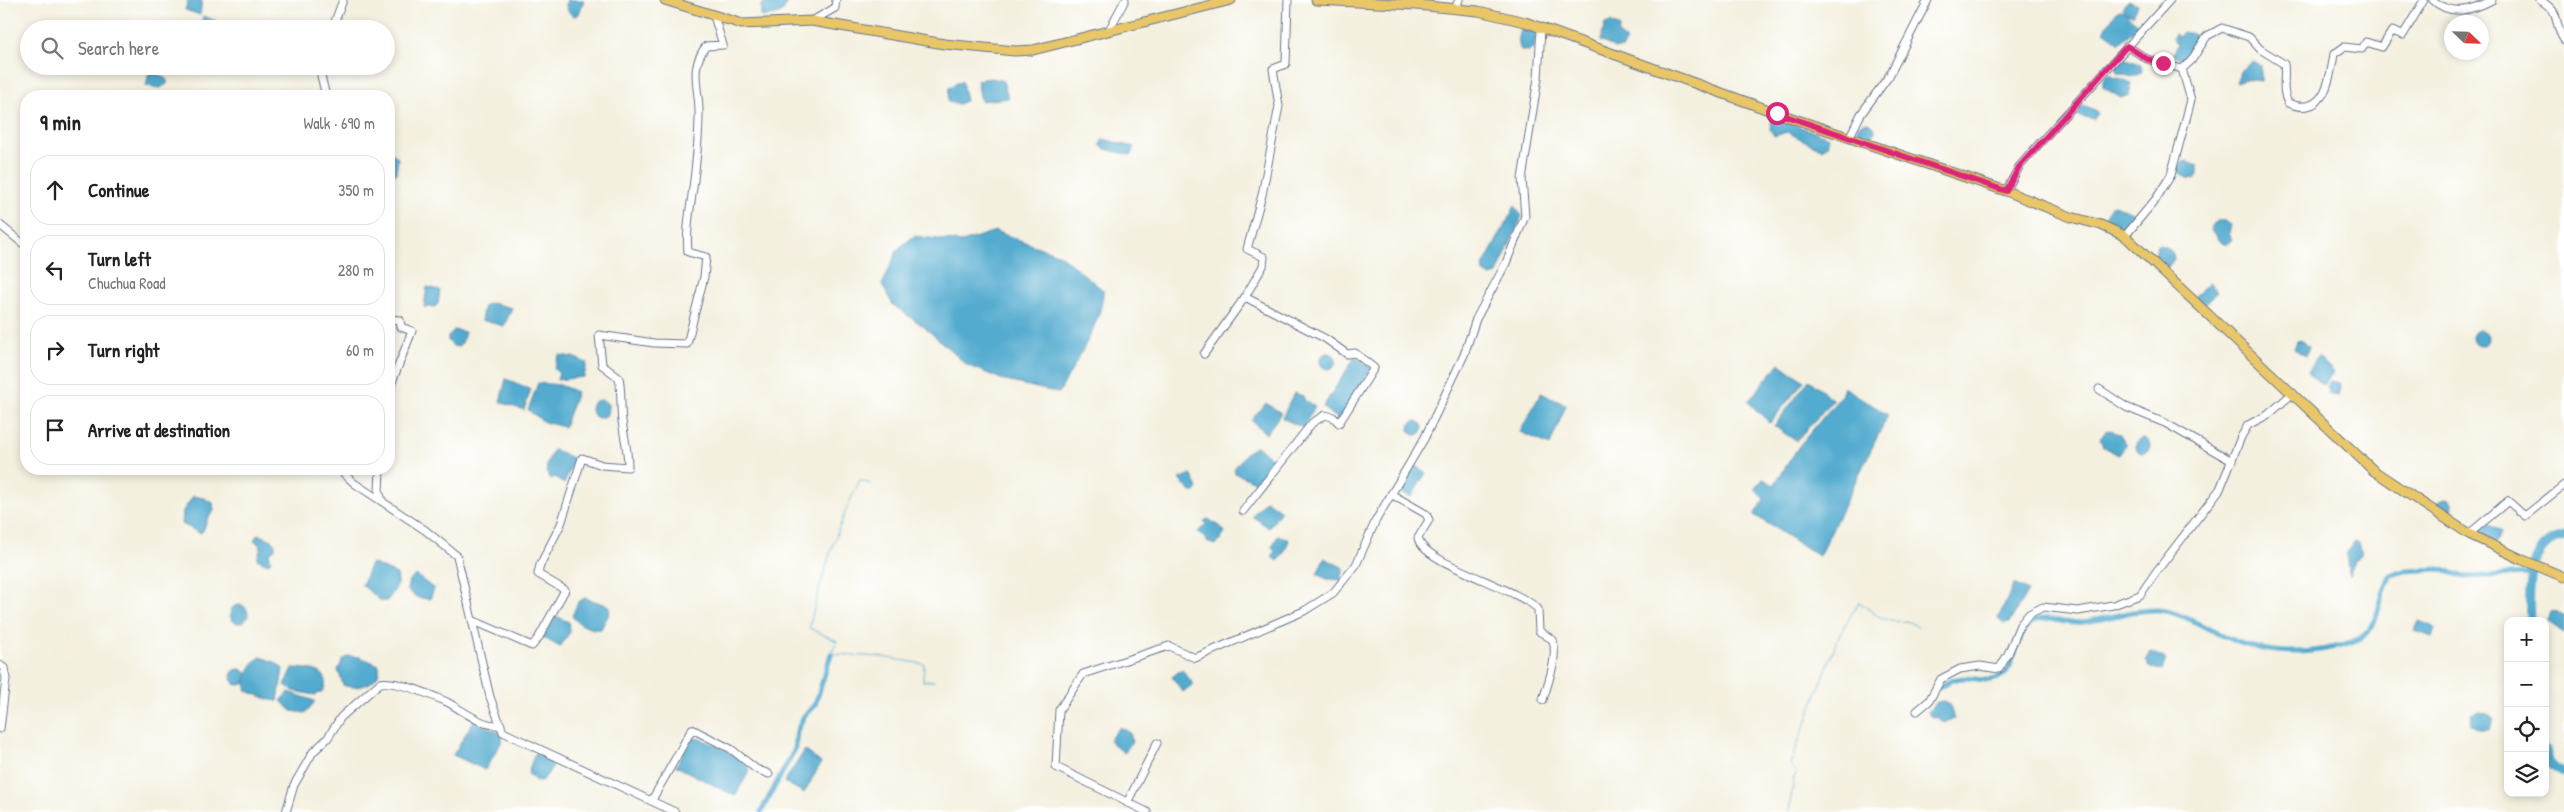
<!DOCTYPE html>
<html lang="en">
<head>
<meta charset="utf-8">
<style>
  :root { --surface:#fff; --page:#f2f2f2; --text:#222; --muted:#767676; --line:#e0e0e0 }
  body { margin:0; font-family:"Patrick Hand",sans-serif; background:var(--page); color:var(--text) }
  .controls { position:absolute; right:15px; bottom:15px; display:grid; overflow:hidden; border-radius:10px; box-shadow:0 2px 8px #0003 }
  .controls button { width:45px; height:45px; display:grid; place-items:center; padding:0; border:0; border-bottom:1px solid var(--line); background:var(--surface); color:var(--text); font:25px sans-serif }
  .compass { position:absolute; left:2444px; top:15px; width:45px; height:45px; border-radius:50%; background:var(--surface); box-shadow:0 2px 8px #0003; rotate:113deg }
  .stop { position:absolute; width:15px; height:15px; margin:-11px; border:4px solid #db2777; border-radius:50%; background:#fff }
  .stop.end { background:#db2777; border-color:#fff; box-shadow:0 1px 5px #0008 }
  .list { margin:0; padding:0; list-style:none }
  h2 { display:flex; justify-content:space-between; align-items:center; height:65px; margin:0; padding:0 20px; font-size:21px }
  h2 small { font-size:16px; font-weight:400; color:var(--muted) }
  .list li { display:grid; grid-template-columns:32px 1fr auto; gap:15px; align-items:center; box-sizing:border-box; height:70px; margin:0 10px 10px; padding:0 10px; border:1px solid var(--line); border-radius:20px }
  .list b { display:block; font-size:19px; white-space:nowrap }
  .list p { margin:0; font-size:16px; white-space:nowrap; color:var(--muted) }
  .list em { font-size:16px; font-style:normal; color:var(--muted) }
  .icon { flex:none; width:28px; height:28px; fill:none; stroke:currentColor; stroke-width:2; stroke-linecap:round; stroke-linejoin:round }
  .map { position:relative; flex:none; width:2564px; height:812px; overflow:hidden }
  .search { position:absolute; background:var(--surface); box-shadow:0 2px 8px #0003; left:20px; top:20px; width:375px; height:55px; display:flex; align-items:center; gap:12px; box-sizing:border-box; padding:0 18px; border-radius:28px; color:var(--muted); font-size:19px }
  .panel { position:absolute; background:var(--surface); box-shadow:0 2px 8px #0003; left:20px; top:90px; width:375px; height:385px; border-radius:20px }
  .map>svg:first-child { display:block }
  .water { fill:#52abcf; stroke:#366d96 }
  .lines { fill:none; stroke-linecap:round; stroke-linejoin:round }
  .stream { stroke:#52abcf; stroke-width:1 }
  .canal { stroke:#52abcf; stroke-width:5 }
  .river { stroke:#52abcf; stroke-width:9 }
  .minor-casing { stroke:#67738b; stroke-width:9 }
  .major-casing { stroke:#67738b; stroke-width:11 }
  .minor { stroke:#fff; stroke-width:7 }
  .major { stroke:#e9c769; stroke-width:9 }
  .route { stroke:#db2777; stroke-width:6 }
</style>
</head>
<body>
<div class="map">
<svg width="2564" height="812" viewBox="0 0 2564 812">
  <rect width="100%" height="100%" fill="#fff"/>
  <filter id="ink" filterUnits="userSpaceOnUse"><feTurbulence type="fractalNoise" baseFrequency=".02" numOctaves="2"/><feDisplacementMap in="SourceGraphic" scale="10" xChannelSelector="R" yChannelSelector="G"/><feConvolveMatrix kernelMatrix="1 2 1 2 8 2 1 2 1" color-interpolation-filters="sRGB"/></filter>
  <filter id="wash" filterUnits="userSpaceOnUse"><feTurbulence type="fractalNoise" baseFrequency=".0096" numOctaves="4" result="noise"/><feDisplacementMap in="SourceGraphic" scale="20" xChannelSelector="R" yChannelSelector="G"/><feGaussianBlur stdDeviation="1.12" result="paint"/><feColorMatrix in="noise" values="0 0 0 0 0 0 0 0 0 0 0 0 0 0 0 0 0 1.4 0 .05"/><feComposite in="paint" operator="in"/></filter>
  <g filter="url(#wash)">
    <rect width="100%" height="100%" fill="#f4f0df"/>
    <!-- water -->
    <g class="water">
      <polygon points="188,0 202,0 200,15 185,10"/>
      <path d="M567 0H584L579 14 574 16C568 13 564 7 567 0Z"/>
      <path d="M768 0H782L786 3C785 17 773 15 761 17V5Z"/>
      <polygon points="2127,1 2138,5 2133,15 2126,13 2139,25 2120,43 2104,31 2116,12 2120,10 2125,12 2122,8"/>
      <polygon points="203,16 217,21 215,29 200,29"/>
      <polygon points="1610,22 1620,27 1618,34 1626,40 1623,48 1615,48 1600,41 1605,24"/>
      <path d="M1527 27 1536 32 1534 47 1529 51 1521 50C1517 44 1519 34 1522 28Z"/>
      <polygon points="2183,32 2193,34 2195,38 2189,48 2188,56 2182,60 2173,54 2178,44 2173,38 2175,34 2179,37"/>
      <polygon points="2121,57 2140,64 2142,69 2141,73 2132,77 2118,73 2116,65"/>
      <polygon points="2253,61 2261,65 2261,81 2244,79 2236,82 2241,70"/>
      <polygon points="149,73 163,76 167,80 167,84 160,88 146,86"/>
      <polygon points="2109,74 2132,83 2129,95 2121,98 2103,87 2103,79"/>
      <polygon points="992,78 1003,81 1008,98 981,101 977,80"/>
      <polygon points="962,81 966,101 958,104 948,102 949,87"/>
      <polygon points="2082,105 2091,108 2098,113 2094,119 2079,116 2079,108"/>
      <polygon points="1775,118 1829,137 1827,146 1821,149 1787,132 1774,136 1770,129 1771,121"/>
      <circle cx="1866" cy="131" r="9"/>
      <polygon points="1103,139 1134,147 1133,153 1130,155 1105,149 1100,145"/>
      <polygon points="389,154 394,154 398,158 396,174 390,176"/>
      <polygon points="2185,160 2198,165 2198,175 2195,179 2187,178 2176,170"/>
      <polygon points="2112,204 2137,215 2126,231 2103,221"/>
      <polygon points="1515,206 1522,216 1497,274 1490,276 1484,272 1483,266"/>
      <polygon points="2216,220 2225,221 2231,225 2229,234 2232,239 2228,244 2221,242 2211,230 2212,225"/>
      <path d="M995 231 1060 255 1103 290C1105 317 1072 368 1059 393L1006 381 967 365 922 325 893 305 882 285 898 249 914 236 962 242Z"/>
      <path d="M2157 245C2165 245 2174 250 2174 259L2169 266 2165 267 2155 257Z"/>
      <polygon points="2210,283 2217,291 2205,305 2202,305 2195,296"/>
      <polygon points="427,287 440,290 438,304 434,307 424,307"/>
      <polygon points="491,303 512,308 504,326 481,320 484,305"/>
      <circle cx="2480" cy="338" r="8"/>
      <polygon points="454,330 465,332 462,343 458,347 453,346 448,341 448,337"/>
      <polygon points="2302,340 2309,347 2306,356 2294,349 2297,341"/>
      <circle cx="1328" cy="361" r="8"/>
      <polygon points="559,355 573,357 587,363 584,377 557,380 559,373 554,369"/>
      <polygon points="2318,356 2334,372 2323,385 2307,372"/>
      <polygon points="1355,357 1371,368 1339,420 1323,407"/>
      <polygon points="1779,363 1804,381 1770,423 1748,402"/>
      <polygon points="506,379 531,389 524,410 500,402"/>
      <polygon points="1809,380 1833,400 1796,441 1774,426"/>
      <polygon points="2330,381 2339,383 2340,387 2338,396 2326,394 2330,390 2326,387"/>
      <polygon points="538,383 560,385 577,392 564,427 544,422 528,410"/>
      <polygon points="1844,387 1888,415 1819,556 1754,515 1764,499 1755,488 1763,479 1774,485 1799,446 1841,396"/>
      <polygon points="1294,393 1303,396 1305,401 1315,406 1303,428 1282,418"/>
      <polygon points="1541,393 1566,405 1550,445 1520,432"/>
      <circle cx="600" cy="409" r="9"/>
      <polygon points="1266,403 1281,413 1266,434 1251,420"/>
      <circle cx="1416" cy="428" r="7"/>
      <polygon points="2111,430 2120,435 2126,445 2118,455 2103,446 2100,439 2106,431"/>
      <circle cx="2143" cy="446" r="7"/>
      <polygon points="1257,446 1275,461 1265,478 1255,482 1235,473 1234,469 1246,453"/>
      <path d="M554 449 574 459 564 484 555 477 550 479C543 469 548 459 554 449Z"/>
      <polygon points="1414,464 1426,473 1411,497 1398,492"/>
      <polygon points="1191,474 1198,488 1195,492 1191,492 1179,479"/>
      <polygon points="193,496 204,498 213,503 214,511 208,518 203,531 200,533 182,524 183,511"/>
      <circle cx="2445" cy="506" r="8"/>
      <polygon points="1266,500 1281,511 1269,528 1252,516"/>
      <polygon points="1208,519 1220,526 1225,532 1216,545 1208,542 1198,532 1206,524 1204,521"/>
      <polygon points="2484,525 2490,525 2501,532 2497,542 2481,535 2478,532"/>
      <polygon points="258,534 272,540 275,544 275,549 269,553 271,560 268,564 257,559 261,547 254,540"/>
      <polygon points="1278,535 1289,540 1283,555 1277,561 1272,557 1275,551 1272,547"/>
      <polygon points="2355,541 2359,543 2362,553 2355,561 2349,576 2348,559 2345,554"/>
      <polygon points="1324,558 1344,568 1341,580 1327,579 1317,574"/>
      <path d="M371 563 397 574C400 585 394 592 387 601H381L362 585Z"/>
      <polygon points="416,575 434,589 430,599 418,598 407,590 409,580"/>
      <polygon points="2014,584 2028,591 2009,623 2004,624 1998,619"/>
      <path d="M585 598 610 606 609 614 601 629C592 631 577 624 572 616L578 602Z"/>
      <circle cx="239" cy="614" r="9"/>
      <polygon points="2555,611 2564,615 2564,633 2547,621 2550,612"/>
      <polygon points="556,616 569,622 570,632 560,647 542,637"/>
      <polygon points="2419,621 2435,628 2432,637 2415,631"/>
      <polygon points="2151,652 2166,659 2162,671 2147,665 2149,663 2146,661"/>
      <path d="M349 656 360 657 379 665C383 683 357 691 343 685L338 670 343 659Z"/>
      <path d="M261 657 275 662 283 669 278 701 270 700 247 691C243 679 250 662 261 657Z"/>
      <path d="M293 668C308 669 334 669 323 691L315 695 294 691 285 685Z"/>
      <circle cx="239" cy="677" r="8"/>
      <polygon points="1182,669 1193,684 1183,692 1172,677"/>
      <polygon points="289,692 315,701 309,710 305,713 292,711 281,701"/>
      <polygon points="1945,701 1949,704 1954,718 1944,723 1938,718 1930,716 1928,712 1937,702"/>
      <polygon points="2480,712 2490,715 2494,719 2489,730 2479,730 2470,725 2472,714"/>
      <polygon points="474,720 503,735 501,743 485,770 453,755"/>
      <polygon points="1120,727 1129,732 1133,741 1124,753 1109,740"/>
      <path d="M691 738C704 737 744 757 750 770L735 796 676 766Z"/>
      <polygon points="805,750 821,763 804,793 784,782"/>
      <path d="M538 751 545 755 553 766C546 775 541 791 528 773L534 755Z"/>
    </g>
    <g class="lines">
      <!-- stream -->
      <g class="stream">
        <path d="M831 654 837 641 809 628C822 577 836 527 860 480L870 484"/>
        <polyline points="829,658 834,654 882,657 924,664 923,681 934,681"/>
        <path d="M1789 812 1794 777 1797 773 1790 764 1840 633 1859 602C1877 615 1884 624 1907 621L1918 627"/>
      </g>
      <!-- canal -->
      <g class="canal">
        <path d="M1939 687C1946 683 1954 678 1963 678 1975 677 1989 684 2000 677 2018 665 2015 635 2032 622 2044 614 2060 623 2073 623 2102 622 2128 609 2158 610 2182 612 2203 627 2225 637 2259 653 2299 656 2335 647 2349 643 2362 640 2371 628 2379 616 2381 591 2391 575L2405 571 2439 569 2465 577 2530 574"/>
        <polyline points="761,812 795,749 797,731 804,716 815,705 831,654"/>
      </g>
      <!-- river -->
      <g class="river">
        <path d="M2530 621C2529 593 2526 543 2564 537"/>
        <path d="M2545 750C2547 763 2552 767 2564 772"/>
      </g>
    </g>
  </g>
  <g filter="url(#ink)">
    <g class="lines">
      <defs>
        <g id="minor">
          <path d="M2433 0C2451 17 2473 10 2492 0"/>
          <path d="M2540 0C2564 15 2551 19 2564 40"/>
          <polyline points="1455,8 1459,0"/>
          <polyline points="812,21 835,8 836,0"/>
          <polyline points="332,29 343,0"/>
          <polyline points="1109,30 1125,0"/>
          <path d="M2127 46 2147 59 2182 69 2191 61 2207 36 2222 28 2249 37 2260 49 2284 64C2286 79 2281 90 2288 103 2324 118 2330 81 2334 54L2344 47 2362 49 2366 42 2382 47 2392 31 2403 35 2424 0"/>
          <polyline points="322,66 321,76 326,96"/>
          <polyline points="1850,136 1861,114 1889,76 1928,0"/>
          <polyline points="2006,191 2019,167 2039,144 2170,0"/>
          <polyline points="0,225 26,246"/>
          <polyline points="2125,236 2156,199 2171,175 2191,100 2182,69"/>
          <polyline points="389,319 400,320 401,327 412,331 392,382 389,400"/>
          <polyline points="1204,354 1245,297"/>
          <polyline points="2099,389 2126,407 2165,423 2232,461"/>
          <polyline points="339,469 354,483 425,530 457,556 490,697 503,732 675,812"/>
          <polyline points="380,469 379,492 382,500"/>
          <path d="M1391 494 1426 514 1429 520 1418 538C1422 563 1517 588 1538 609L1539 631 1553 640C1558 659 1548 682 1543 700"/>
          <polyline points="1243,511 1312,423 1325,415 1333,417 1339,423 1374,368 1355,353 1347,354 1326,339 1245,297 1263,266 1264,257 1247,249 1262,195 1279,106 1273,69 1286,64 1288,0"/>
          <polyline points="2469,534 2508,501 2525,516 2564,485"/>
          <path d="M474 621 532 646 539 637 565 590 538 574 540 565 561 524 582 458 602 465 628 467C628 450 624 437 622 421 620 406 622 392 619 378L602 365 599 335 654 343 687 344 704 277 706 257 688 252C686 230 690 210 693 188 696 164 699 140 699 115 700 88 688 70 706 46L723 45 714 16"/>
          <polyline points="0,665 4,668 6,679 0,729"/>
          <polyline points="1917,711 1929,701 1941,679 1960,669 1980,666 1999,669 2008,654 2020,625 2029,614 2043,607 2078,611 2113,605 2140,595 2156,572 2220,489 2241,437 2248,425 2269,414 2293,393"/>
          <polyline points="652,800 692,729 731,749 756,769 769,774"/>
          <polyline points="1127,803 1157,743"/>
          <path d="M286 812 294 785 313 752 327 739 341 717 380 683C397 680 431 695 447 702 464 711 482 727 501 725"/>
          <polyline points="1147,812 1056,767 1059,710 1083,674 1169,646 1195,658 1304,611 1333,593 1356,565 1376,520 1424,439 1445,395 1464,355 1476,319 1506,263 1525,216 1522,179 1538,78 1541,29"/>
        </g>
        <g id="major">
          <polyline points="665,0 742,24 812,21 944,44 1015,51 1033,50 1231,0"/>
          <polyline points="1316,0 1417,5 1478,11 1525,22 1777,113 2006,191 2071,217 2101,225 2125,236 2374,471 2469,534 2523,560 2564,577"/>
        </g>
      </defs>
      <!-- minor casing -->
      <use href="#minor" class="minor-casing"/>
      <!-- major casing -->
      <use href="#major" class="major-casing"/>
      <!-- minor -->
      <use href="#minor" class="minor"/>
      <!-- major -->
      <use href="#major" class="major"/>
    </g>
  </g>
  <g class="lines" filter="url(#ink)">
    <!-- route -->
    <polyline class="route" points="1777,113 2006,191 2019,167 2127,46 2147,59 2163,63"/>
  </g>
</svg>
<div class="controls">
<button>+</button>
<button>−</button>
<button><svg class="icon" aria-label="locate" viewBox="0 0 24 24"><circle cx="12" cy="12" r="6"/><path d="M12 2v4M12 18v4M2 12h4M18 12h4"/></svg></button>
<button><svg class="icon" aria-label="layers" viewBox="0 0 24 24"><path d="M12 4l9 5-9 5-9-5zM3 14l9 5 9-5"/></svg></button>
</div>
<svg class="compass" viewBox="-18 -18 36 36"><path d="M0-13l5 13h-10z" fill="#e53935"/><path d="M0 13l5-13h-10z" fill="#767676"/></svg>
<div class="stop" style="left:1777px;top:113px"></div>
<div class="stop end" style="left:2163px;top:63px"></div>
<div class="search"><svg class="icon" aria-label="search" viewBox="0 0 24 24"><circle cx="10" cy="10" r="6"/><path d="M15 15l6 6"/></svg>Search here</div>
<section class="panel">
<h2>9 min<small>Walk · 690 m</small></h2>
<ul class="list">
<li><svg class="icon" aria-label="ahead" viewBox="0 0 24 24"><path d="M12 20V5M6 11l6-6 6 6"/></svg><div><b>Continue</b></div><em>350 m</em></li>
<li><svg class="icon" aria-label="left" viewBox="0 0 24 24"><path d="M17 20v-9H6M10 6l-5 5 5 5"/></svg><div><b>Turn left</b><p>Chuchua Road</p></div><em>280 m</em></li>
<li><svg class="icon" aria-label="right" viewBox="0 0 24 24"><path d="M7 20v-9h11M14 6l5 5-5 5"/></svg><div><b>Turn right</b></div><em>60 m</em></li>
<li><svg class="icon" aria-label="arrive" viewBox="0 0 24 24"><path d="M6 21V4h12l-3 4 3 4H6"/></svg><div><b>Arrive at destination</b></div></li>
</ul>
</section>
</div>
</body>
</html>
